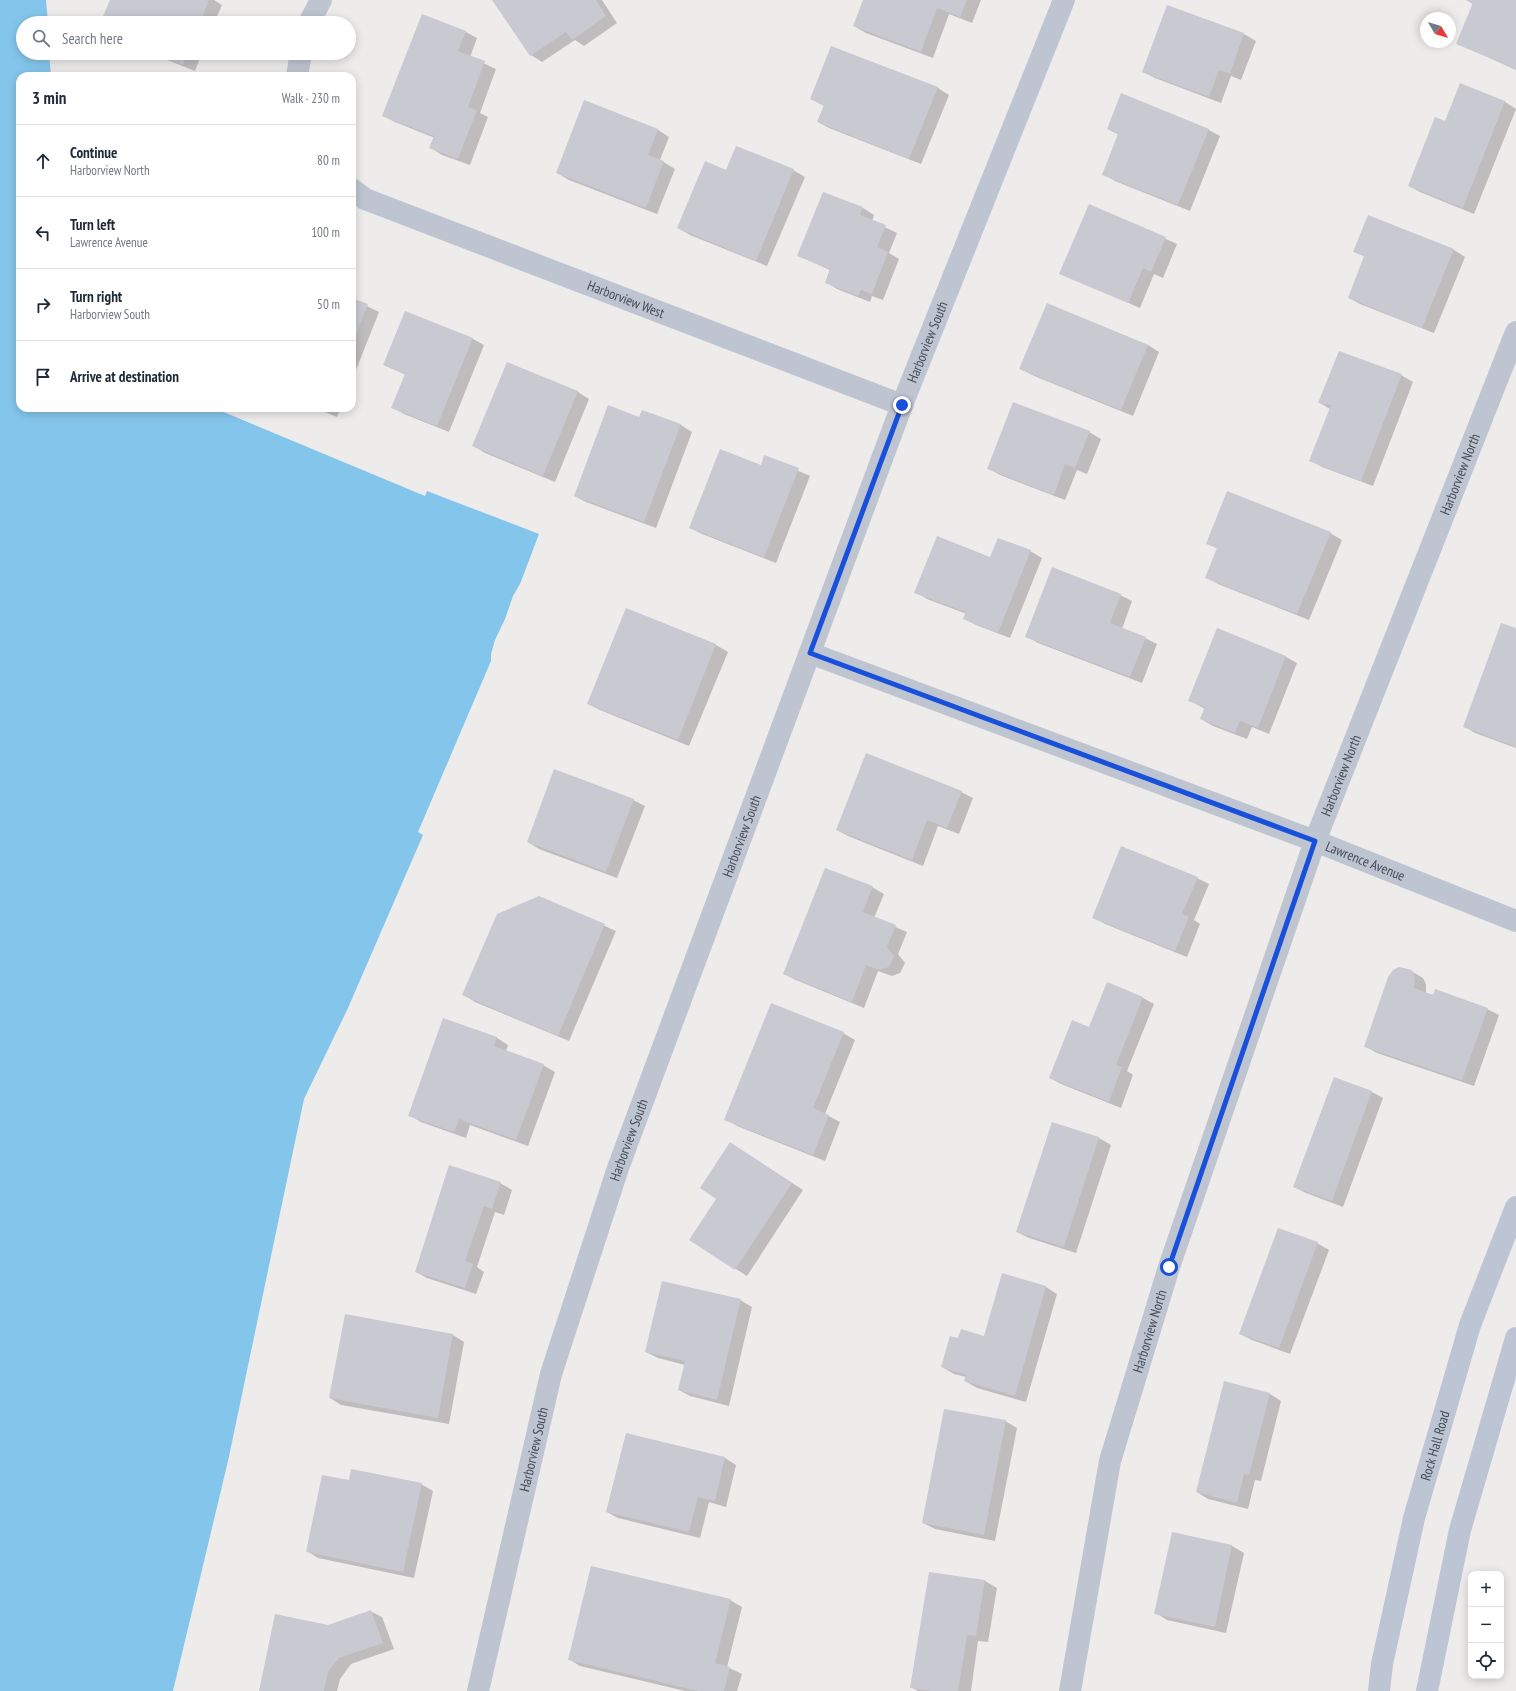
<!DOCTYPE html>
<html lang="en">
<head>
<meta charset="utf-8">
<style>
  :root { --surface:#fff; --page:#f2f2f3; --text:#1f2937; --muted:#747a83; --line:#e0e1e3 }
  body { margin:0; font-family:"PT Sans Narrow",sans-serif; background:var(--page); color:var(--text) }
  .controls { position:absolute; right:12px; bottom:12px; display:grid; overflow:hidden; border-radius:8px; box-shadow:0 2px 10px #0003 }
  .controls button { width:36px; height:36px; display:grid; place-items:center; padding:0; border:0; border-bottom:1px solid var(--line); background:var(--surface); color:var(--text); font:20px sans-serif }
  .compass { position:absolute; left:1420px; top:12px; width:36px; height:36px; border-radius:50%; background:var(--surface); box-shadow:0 2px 10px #0003; rotate:128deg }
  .stop { position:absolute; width:12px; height:12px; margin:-9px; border:3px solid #1950db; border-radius:50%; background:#fff }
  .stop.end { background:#1950db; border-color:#fff; box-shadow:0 1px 4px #0008 }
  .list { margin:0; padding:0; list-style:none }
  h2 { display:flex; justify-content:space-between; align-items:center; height:52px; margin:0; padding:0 16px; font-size:17px }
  h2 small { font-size:13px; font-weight:400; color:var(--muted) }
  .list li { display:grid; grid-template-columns:26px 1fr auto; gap:12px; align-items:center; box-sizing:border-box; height:72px; padding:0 16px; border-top:1px solid var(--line) }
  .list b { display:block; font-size:15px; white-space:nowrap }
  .list p { margin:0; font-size:13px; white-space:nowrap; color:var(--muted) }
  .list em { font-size:13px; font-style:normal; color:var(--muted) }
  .icon { flex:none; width:22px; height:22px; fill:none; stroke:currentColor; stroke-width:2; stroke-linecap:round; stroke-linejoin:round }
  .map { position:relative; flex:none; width:1516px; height:1691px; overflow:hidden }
  .search { position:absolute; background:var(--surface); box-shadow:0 2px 10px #0003; left:16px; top:16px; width:340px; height:44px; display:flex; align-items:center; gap:10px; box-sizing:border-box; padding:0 14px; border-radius:22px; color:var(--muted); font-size:15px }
  .panel { position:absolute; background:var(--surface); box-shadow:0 2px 10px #0003; left:16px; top:72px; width:340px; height:340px; border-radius:12px }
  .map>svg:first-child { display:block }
  .water { fill:#84c6eb }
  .shadow { fill:#0003 }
  .building { fill:#c8c9d1 }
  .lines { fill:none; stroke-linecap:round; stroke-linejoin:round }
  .minor { stroke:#bec5d1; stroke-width:22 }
  .tertiary { stroke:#bec5d1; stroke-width:22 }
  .secondary { stroke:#bdc5d5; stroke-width:22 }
  .route { stroke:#1950db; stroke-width:5 }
  .labels { text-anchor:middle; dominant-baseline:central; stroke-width:3.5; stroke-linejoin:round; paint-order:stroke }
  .street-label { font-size:14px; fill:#444c58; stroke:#fff }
</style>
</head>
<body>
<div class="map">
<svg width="1516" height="1691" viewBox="0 0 1516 1691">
  <rect width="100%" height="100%" fill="#eeebeb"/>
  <!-- water -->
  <polygon class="water" points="0,0 46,0 48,23 23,23 23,53 49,53 51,76 20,76 20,408 214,408 425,496 427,491 539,534 520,584 513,596 505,619 495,640 491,654 491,661 418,832 423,835 348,1008 304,1099 228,1461 173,1691 0,1691"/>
  <!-- shadow -->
  <g class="shadow">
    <polygon points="111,0 214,0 222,5 214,23 101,23"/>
    <polygon points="493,0 602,0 617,23 584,46 575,40 542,62 531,55"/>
    <polygon points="864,0 981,0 972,23 949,14 933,58 866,33 854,26"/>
    <polygon points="1466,0 1516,0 1516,70 1457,43 1473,4"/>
    <polygon points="1168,6 1244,34 1256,41 1241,80 1231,76 1221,103 1155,78 1143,72"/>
    <polygon points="466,32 477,38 470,57 496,69 480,113 488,117 470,165 442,155 431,148 435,138 395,122 383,116"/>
    <polygon points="150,53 202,53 195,71"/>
    <polygon points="1461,85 1505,102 1516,109 1474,214 1420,192 1409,186 1445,122"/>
    <polygon points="938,88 949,95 921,164 829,128 818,122 824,106 811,99"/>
    <polygon points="1122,95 1209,130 1220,136 1190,211 1115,181 1103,174 1119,135 1108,129"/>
    <polygon points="585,102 658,130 669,137 660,160 675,169 657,214 569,180 557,173"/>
    <polygon points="793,170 805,177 767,266 690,235 678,228 727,171"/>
    <polygon points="823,193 863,208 874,215 872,221 897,233 889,253 899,259 883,300 872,296 870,302 837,289 826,282 830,270 799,256"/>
    <polygon points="1090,205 1177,244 1163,278 1154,274 1140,308 1060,273"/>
    <polygon points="1454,250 1465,257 1434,333 1360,304 1349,298 1365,257 1355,251"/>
    <polygon points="352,299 379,312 352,380"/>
    <polygon points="1047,304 1148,345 1159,352 1133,416 1032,375 1021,369"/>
    <polygon points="473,339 484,345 449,432 404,414 392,407 406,375 384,365"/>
    <polygon points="508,363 578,392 589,399 555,482 485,453 474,446"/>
    <polygon points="1401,375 1413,382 1373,486 1322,467 1311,461 1330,409 1320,403"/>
    <polygon points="315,408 341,408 337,417"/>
    <polygon points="643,411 681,425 692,432 656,528 586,502 575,496 640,418"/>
    <polygon points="1089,432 1101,439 1087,474 1077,470 1065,500 1000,475 988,468"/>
    <polygon points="765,456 810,476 776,563 702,534 690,528 761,467"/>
    <polygon points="1330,533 1342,540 1309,620 1218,584 1207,578 1218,549 1207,543"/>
    <polygon points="1030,551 1042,558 1010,638 976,625 965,619 967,614 927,599 916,592 991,558"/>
    <polygon points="1120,595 1132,601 1122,629 1145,638 1157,644 1142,683 1038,643 1026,636"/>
    <polygon points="626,609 716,645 728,652 689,746 600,710 588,704"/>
    <polygon points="1516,629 1516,748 1475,733 1464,726"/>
    <polygon points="1218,630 1286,657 1297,663 1269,734 1252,727 1247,739 1213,726 1201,719 1205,709 1189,700"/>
    <polygon points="961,792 973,798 959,834 938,826 923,866 848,836 837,830"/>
    <polygon points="633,800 645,806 617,878 539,849 528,842"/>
    <polygon points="1197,878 1209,884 1194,920 1200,924 1187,957 1105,924 1094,917"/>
    <polygon points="872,887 884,894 874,918 907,932 898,954 905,963 900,973 892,976 878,971 864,1008 796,980 784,974"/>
    <polygon points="539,897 616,931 569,1041 475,1002 464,995"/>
    <polygon points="1411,971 1423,978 1426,984 1426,993 1487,1009 1499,1015 1474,1086 1377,1053 1365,1046"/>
    <polygon points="1108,983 1143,998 1154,1004 1127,1071 1133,1075 1121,1108 1061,1084 1050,1078 1089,1028"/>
    <polygon points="444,1019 497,1038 508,1045 506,1051 543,1065 555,1072 528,1146 470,1125 466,1138 421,1122 409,1115"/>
    <polygon points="843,1033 855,1040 825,1114 840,1122 825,1161 737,1126 726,1119"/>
    <polygon points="1334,1078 1372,1092 1383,1098 1343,1207 1306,1193 1294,1187"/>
    <polygon points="1052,1123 1099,1138 1111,1145 1076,1253 1029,1238 1017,1232"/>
    <polygon points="741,1150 803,1190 747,1276 691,1240 718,1199"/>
    <polygon points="500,1183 512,1190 504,1215 495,1212 477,1267 484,1272 476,1294 427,1278 416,1272"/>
    <polygon points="1317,1243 1329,1250 1290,1354 1252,1340 1240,1334"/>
    <polygon points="1046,1287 1057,1294 1026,1402 977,1388 965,1381 966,1377 954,1374 942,1367 959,1340 984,1337"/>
    <polygon points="740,1300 752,1307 729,1406 690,1396 679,1390 685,1365 658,1358 646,1352"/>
    <polygon points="346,1315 453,1335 464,1342 449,1424 341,1405 330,1398"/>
    <polygon points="1270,1394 1281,1401 1261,1481 1255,1480 1248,1509 1208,1499 1197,1492"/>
    <polygon points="1005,1421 1017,1428 995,1541 935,1529 923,1523"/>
    <polygon points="725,1458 736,1465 726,1507 709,1502 700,1538 618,1518 607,1512"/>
    <polygon points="349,1482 421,1484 433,1491 414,1578 318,1558 307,1551"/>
    <polygon points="1173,1533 1232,1546 1244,1553 1226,1633 1167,1620 1156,1613"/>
    <polygon points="930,1573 985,1581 997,1588 988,1642 978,1641 971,1691 918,1691 911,1687"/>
    <polygon points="730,1600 742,1607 727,1667 742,1674 737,1691 685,1691 580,1666 569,1659"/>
    <polygon points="370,1611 382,1617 394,1649 351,1664 340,1679 337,1691 260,1691 328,1626"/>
  </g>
  <!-- building -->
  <g class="building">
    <polygon points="110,0 209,0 200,23 100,23"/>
    <polygon points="492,0 596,0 606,16 572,40 566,32 530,56"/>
    <polygon points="863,0 967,0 960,17 937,8 921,52 853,26"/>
    <polygon points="1466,0 1516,0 1516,69 1456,44 1473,3"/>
    <polygon points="1167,5 1244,33 1230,74 1219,70 1209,97 1142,72"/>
    <polygon points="422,14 466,31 458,51 485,61 468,107 477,110 458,159 429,148 434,136 382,116"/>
    <polygon points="831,46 938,87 909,159 817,122 824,105 810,99"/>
    <polygon points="153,53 188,53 183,65"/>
    <polygon points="1460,83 1505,101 1463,208 1408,186 1435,117 1445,121"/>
    <polygon points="1121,93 1209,129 1178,205 1102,175 1118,134 1107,129"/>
    <polygon points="584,100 658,129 648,155 664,161 646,208 556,173"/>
    <polygon points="736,146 794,169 756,261 677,228 705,161 726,170"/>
    <polygon points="823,192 863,207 860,215 886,225 877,247 888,252 872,294 861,290 858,296 825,283 830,269 797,256"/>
    <polygon points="1089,204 1166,237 1151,272 1143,268 1128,303 1059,274"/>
    <polygon points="1368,215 1454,249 1422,328 1348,298 1364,256 1353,252"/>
    <polygon points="352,298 368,304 352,345"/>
    <polygon points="1047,303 1148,345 1121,410 1019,369"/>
    <polygon points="405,311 473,338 437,426 391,408 405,374 383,365"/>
    <polygon points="1339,351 1402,374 1361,481 1309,461 1331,405 1318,403"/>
    <polygon points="507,362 578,391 543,476 472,446"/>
    <polygon points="1013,402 1090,431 1075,468 1065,464 1054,495 987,469"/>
    <polygon points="608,405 639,417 642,410 681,424 644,522 574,496"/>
    <polygon points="317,408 327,408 326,411"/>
    <polygon points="720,449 761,465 764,455 799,468 764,557 689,528"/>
    <polygon points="1227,491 1331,532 1297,614 1205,578 1217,548 1206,544"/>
    <polygon points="937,536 990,557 998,538 1031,550 998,633 963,619 966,612 914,593"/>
    <polygon points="1052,567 1121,594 1110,623 1146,637 1130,677 1025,637"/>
    <polygon points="626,608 716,644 678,740 587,704"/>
    <polygon points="1501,623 1516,628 1516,747 1463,727"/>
    <polygon points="1217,628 1286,656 1258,728 1240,721 1235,733 1200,719 1205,707 1188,701"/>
    <polygon points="866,753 962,791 947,828 927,820 912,860 836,830"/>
    <polygon points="554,769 634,799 606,872 527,842"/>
    <polygon points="1121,846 1198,877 1182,914 1189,917 1175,951 1092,918"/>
    <polygon points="825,868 873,886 863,912 896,925 887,947 894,956 889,967 879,970 866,965 852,1002 783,974"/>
    <polygon points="539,896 605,924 558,1036 462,995 497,914"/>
    <polygon points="1399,967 1412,970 1415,977 1414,988 1433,995 1435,989 1488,1008 1462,1080 1364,1047 1388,977 1393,970"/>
    <polygon points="1107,982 1143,997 1116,1065 1122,1067 1109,1102 1049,1078 1072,1020 1089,1027"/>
    <polygon points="771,1003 844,1032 813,1108 829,1115 813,1155 724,1120"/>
    <polygon points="443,1018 497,1037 494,1046 544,1064 516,1140 459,1119 454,1132 408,1116"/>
    <polygon points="1334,1077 1372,1091 1332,1201 1293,1187"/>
    <polygon points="1052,1122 1099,1137 1064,1247 1016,1232"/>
    <polygon points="730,1142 792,1183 735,1270 689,1240 716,1199 700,1188"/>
    <polygon points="449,1165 501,1182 492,1209 484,1206 465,1261 473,1264 465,1288 415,1272"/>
    <polygon points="1278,1228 1318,1242 1279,1348 1239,1334"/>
    <polygon points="1002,1273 1046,1286 1015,1396 964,1381 966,1375 941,1367 950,1336 958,1338 961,1329 984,1336"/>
    <polygon points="662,1281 741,1299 717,1400 678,1390 685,1361 645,1352"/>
    <polygon points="345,1314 453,1334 438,1418 329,1398"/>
    <polygon points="1224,1381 1270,1393 1249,1475 1244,1474 1237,1503 1196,1492"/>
    <polygon points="944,1409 1006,1420 984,1535 922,1523"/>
    <polygon points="626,1433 725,1457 715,1501 698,1497 689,1532 606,1512"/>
    <polygon points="351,1469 422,1483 403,1572 306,1552 322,1475 349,1480"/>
    <polygon points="1172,1532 1232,1545 1215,1627 1154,1614"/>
    <polygon points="591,1566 731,1599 715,1663 730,1667 724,1691 698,1691 568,1660"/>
    <polygon points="929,1572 985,1580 976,1636 967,1635 958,1691 931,1691 910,1688"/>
    <polygon points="371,1610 383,1643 339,1658 328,1672 324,1691 259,1691 275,1614 328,1625"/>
  </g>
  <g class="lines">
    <!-- minor -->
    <g class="minor">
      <polyline points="309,23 321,0"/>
      <polyline points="297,76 301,53"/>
      <path id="s1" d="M352 189 365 199 902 405"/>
      <path id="s2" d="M478 1691 551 1374 618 1168 902 405 1064 0"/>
      <path id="s3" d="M1070 1691 1110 1461 1169 1267 1315 841 1516 332"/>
    </g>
    <!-- tertiary -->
    <path class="tertiary" id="s4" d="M810 653 1315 841 1516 921"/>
    <!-- secondary -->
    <g class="secondary">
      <path id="s5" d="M1379 1691 1382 1664 1414 1518 1470 1325 1516 1207"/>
      <polyline points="1427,1691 1460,1530 1516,1338"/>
    </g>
  </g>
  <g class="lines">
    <!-- route -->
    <polyline class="route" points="902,405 810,653 1315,841 1169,1267"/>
  </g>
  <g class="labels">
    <!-- street labels -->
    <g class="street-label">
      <text stroke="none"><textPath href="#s1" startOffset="296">Harborview West</textPath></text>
      <text stroke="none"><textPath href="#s2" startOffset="1424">Harborview South</textPath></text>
      <text stroke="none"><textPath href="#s3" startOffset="1281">Harborview North</textPath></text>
      <text stroke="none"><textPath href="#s3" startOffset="957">Harborview North</textPath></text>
      <text stroke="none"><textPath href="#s2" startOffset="896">Harborview South</textPath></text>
      <text stroke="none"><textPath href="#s4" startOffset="593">Lawrence Avenue</textPath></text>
      <text stroke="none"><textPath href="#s2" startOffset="572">Harborview South</textPath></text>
      <text stroke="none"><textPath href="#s3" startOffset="369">Harborview North</textPath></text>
      <text stroke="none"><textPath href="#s5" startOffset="252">Rock Hall Road</textPath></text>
      <text stroke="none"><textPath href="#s2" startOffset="248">Harborview South</textPath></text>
    </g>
  </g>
</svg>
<div class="controls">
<button>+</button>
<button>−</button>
<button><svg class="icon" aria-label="locate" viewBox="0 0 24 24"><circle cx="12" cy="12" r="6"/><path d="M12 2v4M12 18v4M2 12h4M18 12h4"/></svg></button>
</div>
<svg class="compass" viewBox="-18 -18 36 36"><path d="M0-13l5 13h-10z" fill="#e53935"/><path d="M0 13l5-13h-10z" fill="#747a83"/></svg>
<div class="stop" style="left:1169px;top:1267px"></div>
<div class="stop end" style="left:902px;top:405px"></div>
<div class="search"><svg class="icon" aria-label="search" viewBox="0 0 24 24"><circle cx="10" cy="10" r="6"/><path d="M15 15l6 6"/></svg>Search here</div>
<section class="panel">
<h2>3 min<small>Walk · 230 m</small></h2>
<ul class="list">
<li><svg class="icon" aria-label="ahead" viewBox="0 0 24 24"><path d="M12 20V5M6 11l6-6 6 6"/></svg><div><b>Continue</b><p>Harborview North</p></div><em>80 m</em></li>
<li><svg class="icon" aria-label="left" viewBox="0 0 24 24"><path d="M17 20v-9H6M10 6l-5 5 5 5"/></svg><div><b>Turn left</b><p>Lawrence Avenue</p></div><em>100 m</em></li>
<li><svg class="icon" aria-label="right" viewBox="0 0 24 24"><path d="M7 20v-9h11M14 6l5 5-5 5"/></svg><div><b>Turn right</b><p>Harborview South</p></div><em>50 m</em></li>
<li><svg class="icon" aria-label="arrive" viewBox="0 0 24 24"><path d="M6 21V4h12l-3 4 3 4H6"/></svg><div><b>Arrive at destination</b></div></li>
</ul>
</section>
</div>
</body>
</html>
